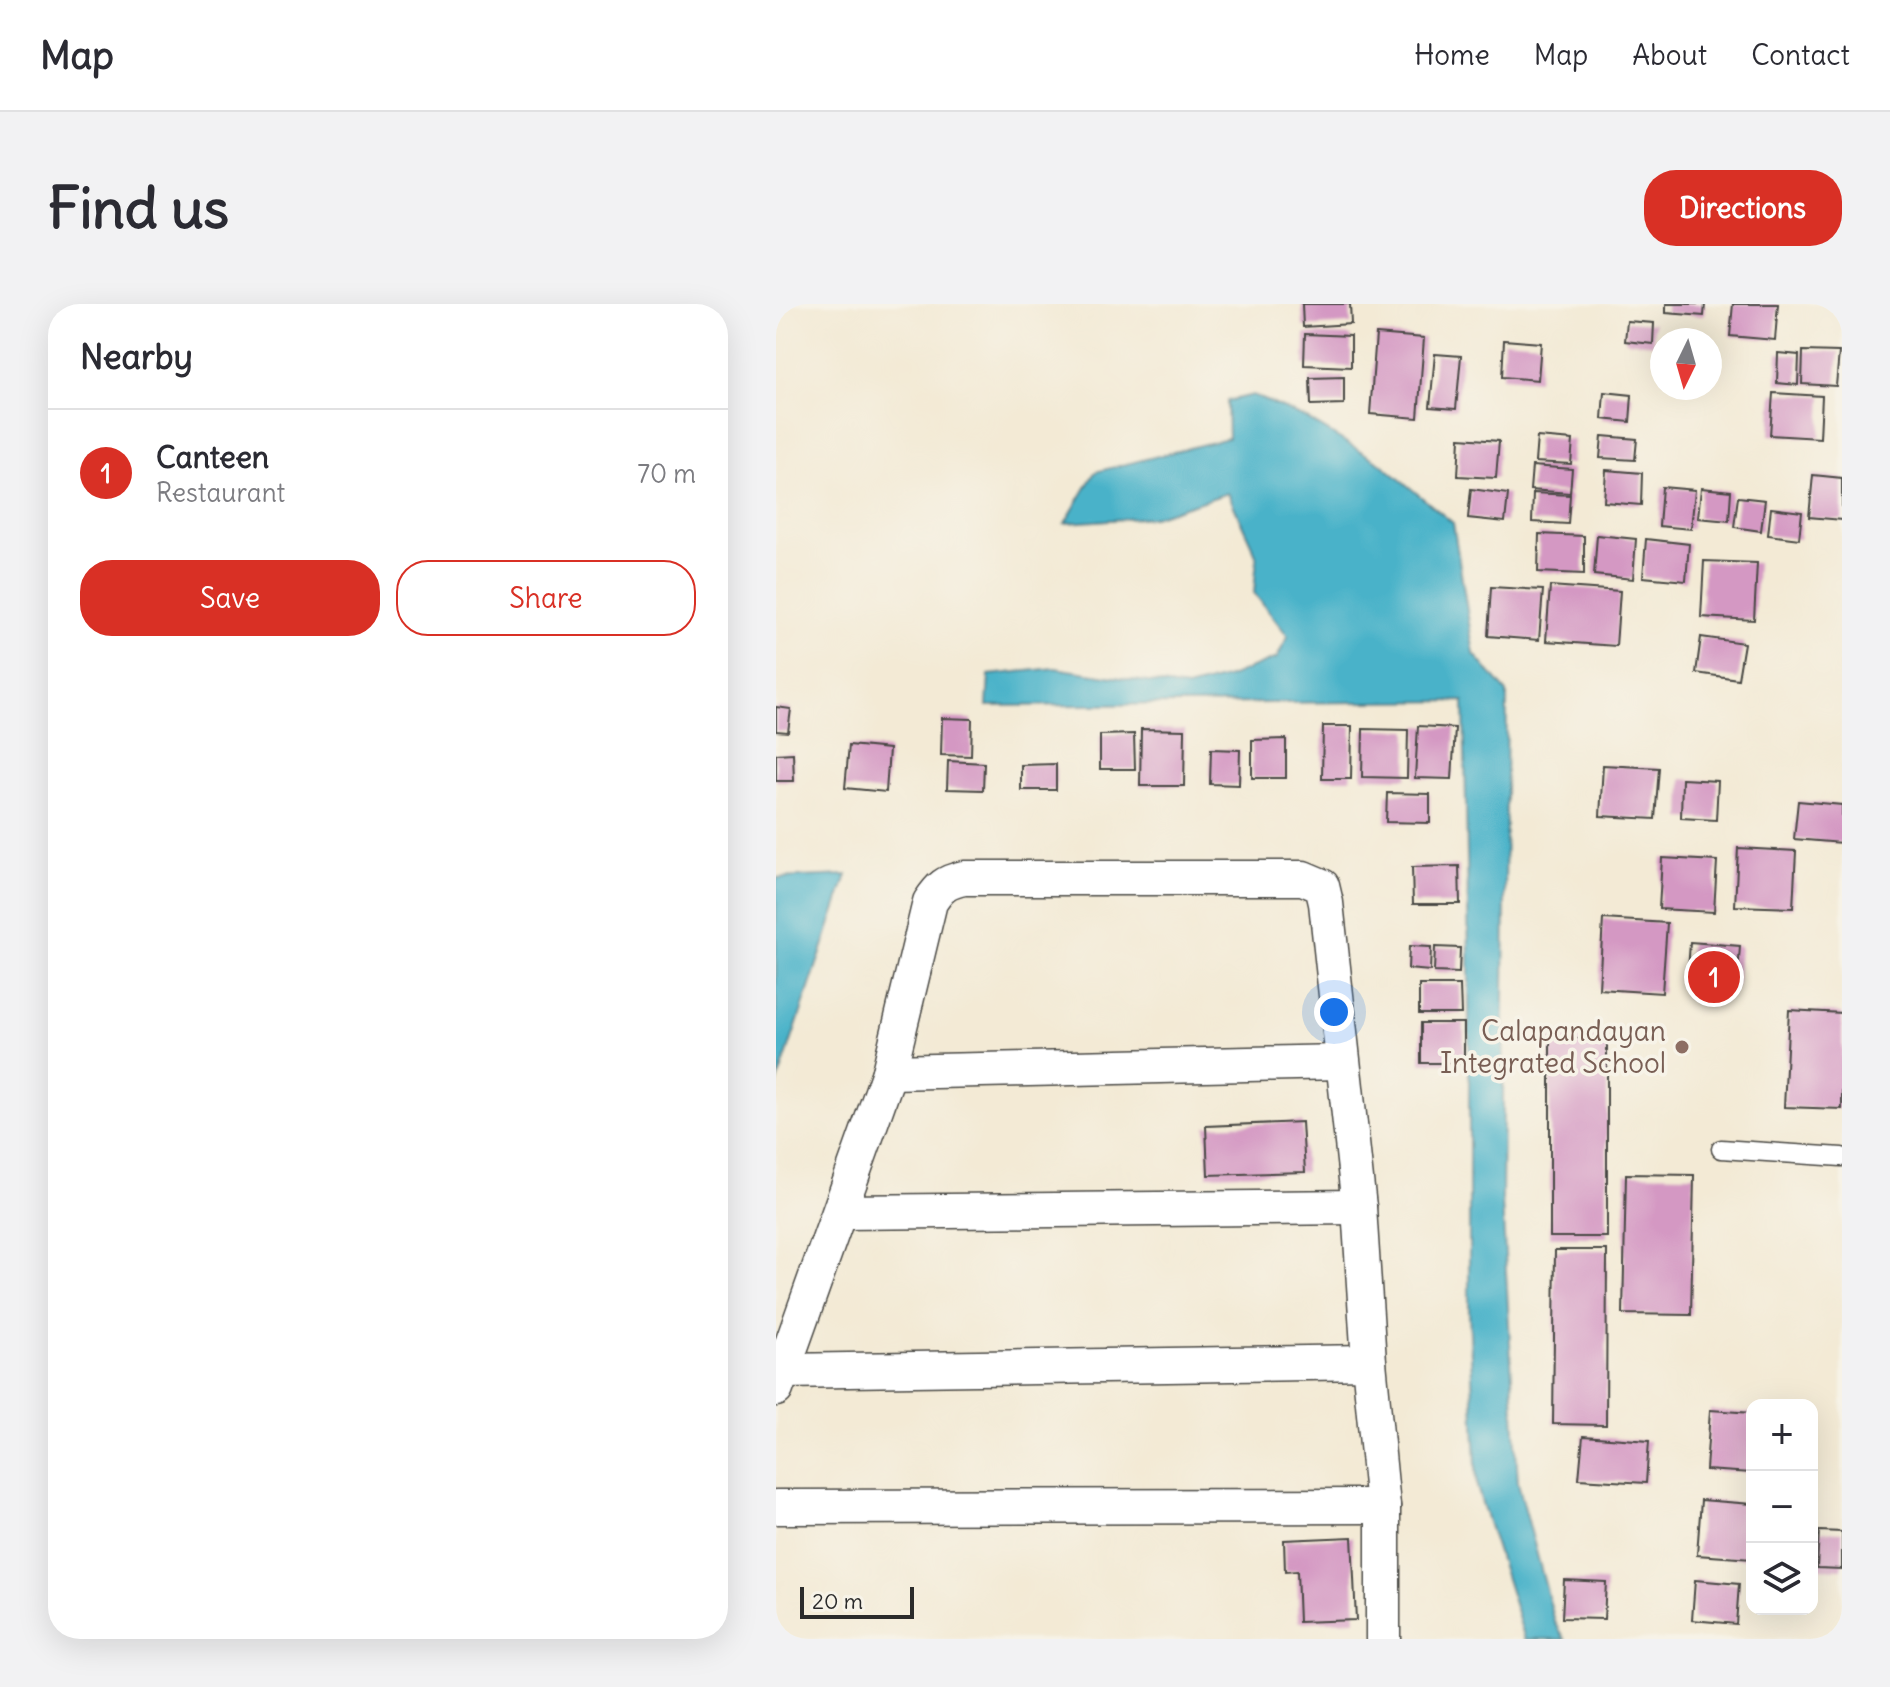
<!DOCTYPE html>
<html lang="en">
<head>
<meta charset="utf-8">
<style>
  :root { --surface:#fff; --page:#f2f2f3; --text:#2b2b33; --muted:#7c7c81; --line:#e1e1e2; --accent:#d93025 }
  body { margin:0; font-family:Delius,sans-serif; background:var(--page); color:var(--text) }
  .controls { position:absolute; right:24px; bottom:24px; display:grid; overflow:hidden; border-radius:16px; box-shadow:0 8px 32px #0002 }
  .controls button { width:72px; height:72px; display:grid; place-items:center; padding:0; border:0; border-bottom:2px solid var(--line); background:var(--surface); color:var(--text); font:40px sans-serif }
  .compass { position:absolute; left:874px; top:24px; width:72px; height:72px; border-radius:50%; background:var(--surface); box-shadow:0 8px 32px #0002; rotate:185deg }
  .scale { position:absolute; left:24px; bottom:20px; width:114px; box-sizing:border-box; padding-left:8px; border:4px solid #2b2b2b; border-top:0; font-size:22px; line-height:28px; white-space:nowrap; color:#2b2b2b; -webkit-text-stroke:6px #f7f3e8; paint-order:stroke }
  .you { position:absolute; left:558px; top:708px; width:28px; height:28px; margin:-20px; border:6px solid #fff; border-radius:50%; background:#1a73e8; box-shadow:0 0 0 12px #1a73e833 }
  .badge { display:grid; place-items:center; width:52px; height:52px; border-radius:50%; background:var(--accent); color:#fff; font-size:26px; font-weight:700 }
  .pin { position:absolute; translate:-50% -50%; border:4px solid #fff; box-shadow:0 2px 8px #0006 }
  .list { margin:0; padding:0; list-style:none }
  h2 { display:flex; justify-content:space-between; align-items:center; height:104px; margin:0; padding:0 32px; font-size:34px }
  h2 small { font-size:26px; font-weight:400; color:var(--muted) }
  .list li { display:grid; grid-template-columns:52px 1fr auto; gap:24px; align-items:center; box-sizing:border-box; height:128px; padding:0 32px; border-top:2px solid var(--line) }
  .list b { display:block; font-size:30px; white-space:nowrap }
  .list p { margin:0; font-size:26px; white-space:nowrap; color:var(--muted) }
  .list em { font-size:26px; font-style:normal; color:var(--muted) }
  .actions { display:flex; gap:16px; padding:24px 32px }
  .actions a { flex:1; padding:18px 0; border:2px solid var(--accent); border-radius:32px; text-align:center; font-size:28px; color:var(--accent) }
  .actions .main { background:var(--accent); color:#fff }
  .icon { flex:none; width:44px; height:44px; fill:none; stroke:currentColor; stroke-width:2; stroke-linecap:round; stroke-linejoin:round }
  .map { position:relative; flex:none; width:1066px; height:1335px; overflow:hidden; border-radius:32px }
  header { display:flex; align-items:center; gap:48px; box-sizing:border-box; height:112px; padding:0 40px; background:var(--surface); border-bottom:2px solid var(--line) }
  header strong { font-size:38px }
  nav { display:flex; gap:44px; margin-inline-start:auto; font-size:28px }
  .intro { display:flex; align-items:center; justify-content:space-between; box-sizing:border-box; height:192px; padding:0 48px }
  h1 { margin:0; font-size:56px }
  .button { padding:20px 36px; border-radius:32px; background:var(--accent); color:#fff; font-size:28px; font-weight:700 }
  main { display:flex; gap:48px; padding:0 48px }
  aside { flex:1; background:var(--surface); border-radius:32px; box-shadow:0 8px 32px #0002 }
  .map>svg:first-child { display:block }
  .water { fill:#4ab2c9; stroke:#3a6e7a; stroke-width:2 }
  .building { fill:#d498c3 }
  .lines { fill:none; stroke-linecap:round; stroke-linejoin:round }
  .lane-casing { stroke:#494844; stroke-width:21 }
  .street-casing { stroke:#494844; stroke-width:37 }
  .lane { stroke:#fff; stroke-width:18 }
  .street { stroke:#fff; stroke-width:34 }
  .education-dot { fill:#8d6e63; stroke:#f7f3e8; stroke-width:3 }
  .labels { text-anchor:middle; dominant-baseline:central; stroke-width:7; stroke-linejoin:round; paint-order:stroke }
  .education-label { font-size:28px; fill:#785e54; stroke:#f7f3e8; text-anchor:end }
</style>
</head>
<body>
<header>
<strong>Map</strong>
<nav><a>Home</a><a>Map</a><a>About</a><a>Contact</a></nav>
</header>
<div class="intro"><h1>Find us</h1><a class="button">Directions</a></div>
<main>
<aside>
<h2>Nearby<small></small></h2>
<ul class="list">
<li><span class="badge">1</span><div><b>Canteen</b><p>Restaurant</p></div><em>70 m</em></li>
</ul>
<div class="actions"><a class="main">Save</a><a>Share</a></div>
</aside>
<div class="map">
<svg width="1066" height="1335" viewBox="0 0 1066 1335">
  <rect width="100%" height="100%" fill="#f7f3e8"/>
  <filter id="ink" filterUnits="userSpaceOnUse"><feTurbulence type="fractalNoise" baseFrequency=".0125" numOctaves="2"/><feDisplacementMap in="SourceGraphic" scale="16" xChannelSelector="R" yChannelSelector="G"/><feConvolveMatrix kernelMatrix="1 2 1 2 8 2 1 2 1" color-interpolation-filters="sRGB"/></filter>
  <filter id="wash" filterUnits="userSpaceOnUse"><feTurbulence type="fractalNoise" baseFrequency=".006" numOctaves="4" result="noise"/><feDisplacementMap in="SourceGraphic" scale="32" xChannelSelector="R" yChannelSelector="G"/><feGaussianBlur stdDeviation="1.8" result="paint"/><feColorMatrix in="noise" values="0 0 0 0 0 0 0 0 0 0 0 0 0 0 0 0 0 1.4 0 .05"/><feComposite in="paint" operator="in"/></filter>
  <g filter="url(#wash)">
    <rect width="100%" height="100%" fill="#f3ead5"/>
    <!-- water -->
    <g class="water">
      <polygon points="477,91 529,114 603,158 677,219 698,350 731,388 726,897 742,1179 779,1318 789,1335 749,1335 701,1183 693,1008 693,654 688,397 211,402 213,371 279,364 411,384 453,373 501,354 512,332 478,289 481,253 452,189 377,213 289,219 319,168 452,134 451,97"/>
      <polygon points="71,571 0,783 0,574"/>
    </g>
    <g id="blocks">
      <!-- building -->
      <g class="building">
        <polygon points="526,0 574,0 575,20 527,23"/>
        <polygon points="890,0 929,0 928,12 890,9"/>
        <polygon points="957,0 1002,0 999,36 954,32"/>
        <polygon points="851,17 878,19 877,40 849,37"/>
        <polygon points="529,30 575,32 575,63 528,61"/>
        <polygon points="600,30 648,34 642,114 594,110"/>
        <polygon points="728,36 765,39 762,76 726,73"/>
        <polygon points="1027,47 1063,48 1060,82 1026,80"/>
        <polygon points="1002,49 1023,51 1022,81 1001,79"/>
        <polygon points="659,50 685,52 680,105 654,103"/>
        <polygon points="568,73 568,100 535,101 534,74"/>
        <polygon points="828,88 856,91 854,118 826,115"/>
        <polygon points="997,89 1046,92 1044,134 994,131"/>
        <polygon points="826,132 861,135 859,156 824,154"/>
        <polygon points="761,133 797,136 795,160 759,158"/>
        <polygon points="684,134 723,137 720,174 682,172"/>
        <polygon points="756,162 796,165 794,189 754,186"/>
        <polygon points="830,166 866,169 865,201 828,198"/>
        <polygon points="1037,171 1066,174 1066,216 1033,213"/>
        <polygon points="886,183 919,186 915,225 883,222"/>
        <polygon points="925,184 955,187 953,217 922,214"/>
        <polygon points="695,185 732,190 729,218 692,214"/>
        <polygon points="757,189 794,191 792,220 756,218"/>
        <polygon points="962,193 989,196 985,227 958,223"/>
        <polygon points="995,204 1026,208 1023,235 992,231"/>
        <polygon points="763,230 808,232 808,270 762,268"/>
        <polygon points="821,231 860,235 857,275 818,271"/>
        <polygon points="870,235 913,240 910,277 867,273"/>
        <polygon points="928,257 981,259 978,316 925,313"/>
        <polygon points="774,282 844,287 840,342 770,337"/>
        <polygon points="715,283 767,286 763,336 712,332"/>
        <polygon points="925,333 968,339 962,375 920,369"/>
        <polygon points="0,403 15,405 12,428 0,427"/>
        <polygon points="166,414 196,415 195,452 165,451"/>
        <polygon points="547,422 576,422 575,475 546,475"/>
        <polygon points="642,422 679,424 676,475 639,474"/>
        <polygon points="365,425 409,426 408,482 364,482"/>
        <polygon points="587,425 632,426 631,474 586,473"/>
        <polygon points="358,430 359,465 324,465 324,431"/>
        <polygon points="510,435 510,474 476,474 476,436"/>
        <polygon points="73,441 113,445 110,488 69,484"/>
        <polygon points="435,445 464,446 463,481 434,480"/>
        <polygon points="17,449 18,477 0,477 0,450"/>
        <polygon points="172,457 208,459 207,486 171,485"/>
        <polygon points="280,460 280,486 245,486 245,461"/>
        <polygon points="827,461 883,464 879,515 824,512"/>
        <polygon points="906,475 942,477 940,516 905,514"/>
        <polygon points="611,489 654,490 654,519 610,518"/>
        <polygon points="1022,497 1066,501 1066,539 1018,535"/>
        <polygon points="962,544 1020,547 1017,604 959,602"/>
        <polygon points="886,554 941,557 938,608 883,605"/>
        <polygon points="683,562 684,600 637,600 636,563"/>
        <polygon points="827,615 891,619 886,689 823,685"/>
        <polygon points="914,638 964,642 961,685 911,682"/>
        <polygon points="633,642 655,643 654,667 632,665"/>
        <polygon points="659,643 684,644 683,669 658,668"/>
        <polygon points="643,681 684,681 685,710 643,710"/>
        <polygon points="1013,706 1066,709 1066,805 1008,803"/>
        <rect x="645" y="719" width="43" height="40"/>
        <rect x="774" y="734" width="57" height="199"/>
        <polygon points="526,818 529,868 432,871 430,822"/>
        <polygon points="850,870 918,871 915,1011 847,1010"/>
        <polygon points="779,946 831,946 830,1121 777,1120"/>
        <polygon points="934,1106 976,1109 976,1169 930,1166"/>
        <polygon points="807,1132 873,1137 870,1179 803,1175"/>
        <polygon points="925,1196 976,1200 976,1255 921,1251"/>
        <polygon points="1043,1227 1066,1228 1066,1265 1041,1264"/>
        <polygon points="576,1233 580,1316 523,1318 521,1267 509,1268 508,1236"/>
        <polygon points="788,1276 830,1278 828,1315 786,1314"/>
        <polygon points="919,1276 963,1280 960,1320 916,1316"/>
      </g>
    </g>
  </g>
  <g filter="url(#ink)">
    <use href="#blocks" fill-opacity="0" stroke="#494844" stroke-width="2"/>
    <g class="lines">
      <defs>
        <polyline id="lane" points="945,845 1066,853"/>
        <g id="street">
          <polyline points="113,768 566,758"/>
          <polyline points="64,908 583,903"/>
          <polyline points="7,1067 593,1058"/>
          <path d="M0 1085 113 768 154 598C164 583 169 578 188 574H527L546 582 550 599 583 903 593 1058 607 1202V1335"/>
          <polyline points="0,1203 607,1202"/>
        </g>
      </defs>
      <!-- lane casing -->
      <use href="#lane" class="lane-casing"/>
      <!-- street casing -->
      <use href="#street" class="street-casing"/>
      <!-- lane -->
      <use href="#lane" class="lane"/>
      <!-- street -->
      <use href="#street" class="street"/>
    </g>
  </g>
  <!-- markers -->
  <circle class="education-dot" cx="906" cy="743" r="8"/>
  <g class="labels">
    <!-- education labels -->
    <g class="education-label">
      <text x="890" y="727">Calapandayan<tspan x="890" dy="32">Integrated School</tspan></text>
    </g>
  </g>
</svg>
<div class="controls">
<button>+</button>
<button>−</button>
<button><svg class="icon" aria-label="layers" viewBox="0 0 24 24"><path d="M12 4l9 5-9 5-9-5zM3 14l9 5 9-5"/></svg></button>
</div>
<svg class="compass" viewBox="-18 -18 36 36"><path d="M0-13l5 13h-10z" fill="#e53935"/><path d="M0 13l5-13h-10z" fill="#7c7c81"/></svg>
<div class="scale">20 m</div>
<div class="you"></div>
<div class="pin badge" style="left:938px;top:673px">1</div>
</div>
</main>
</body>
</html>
